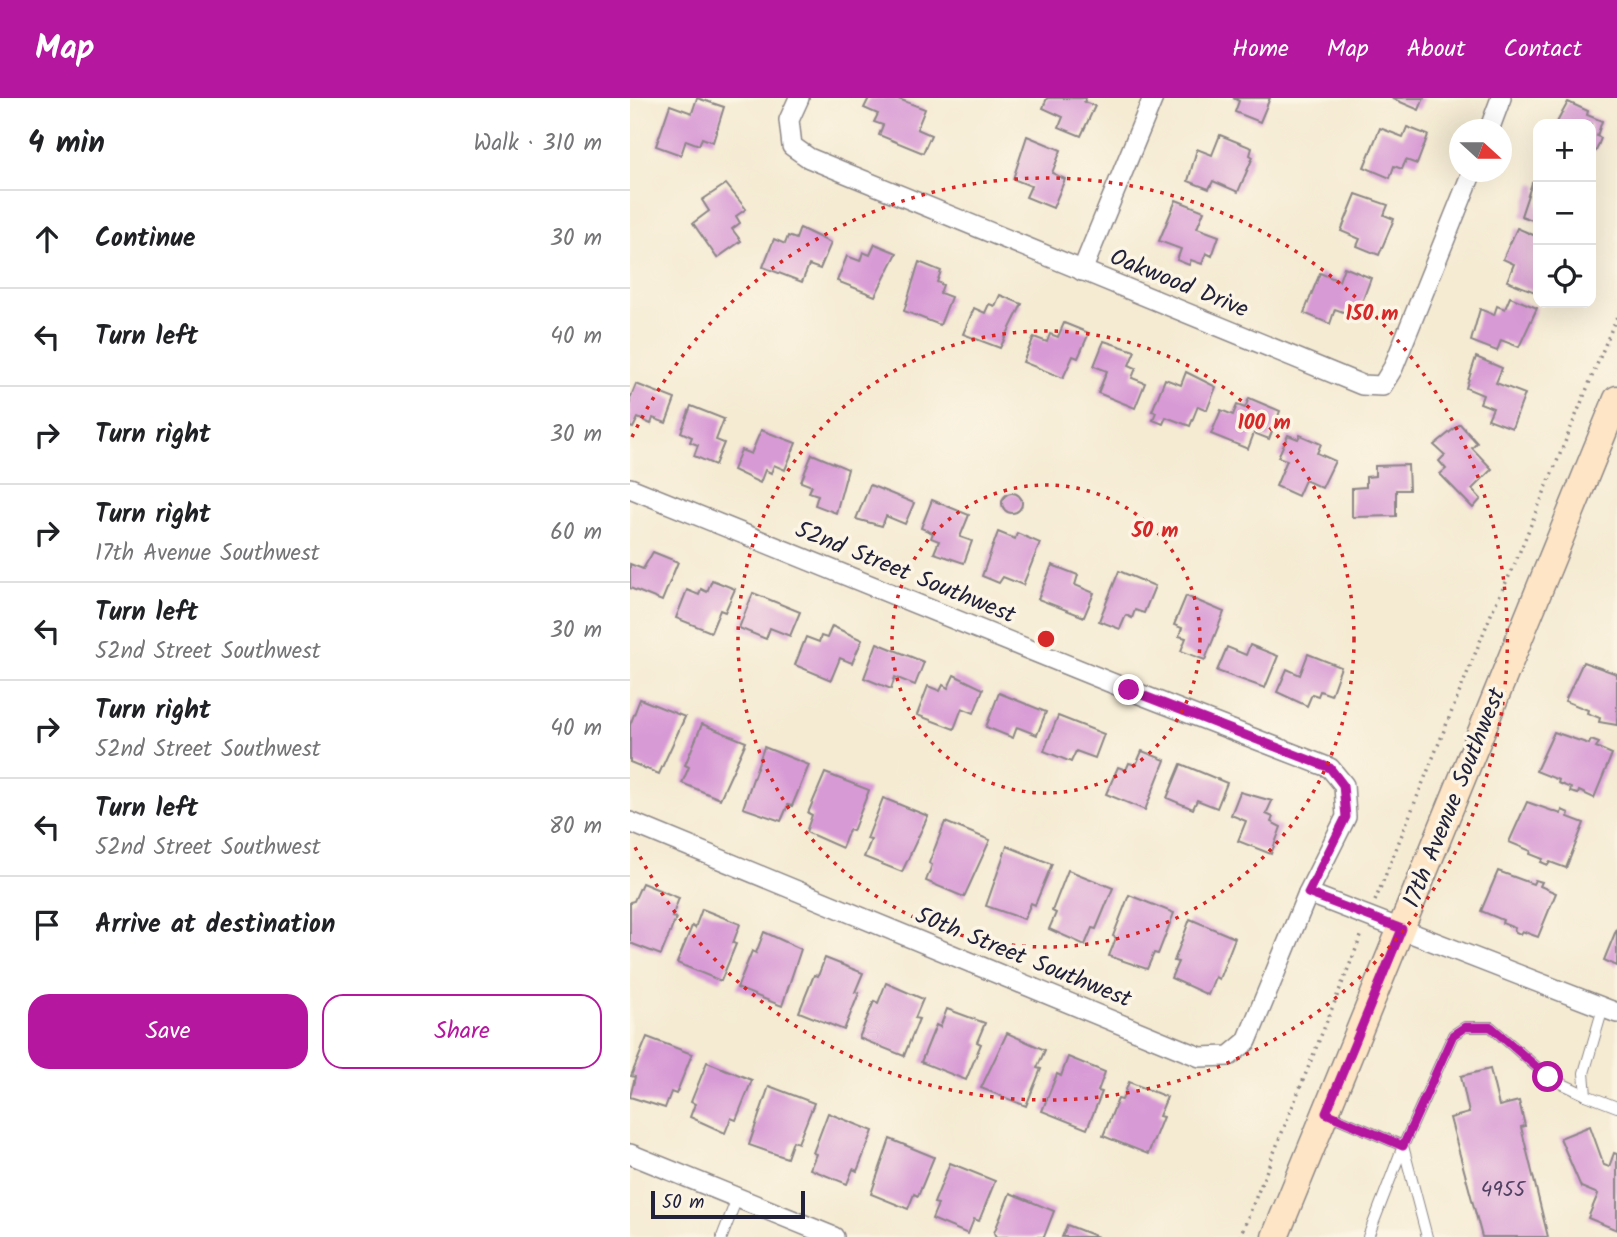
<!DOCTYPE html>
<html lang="en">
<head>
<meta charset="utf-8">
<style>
  :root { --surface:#fff; --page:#f2f2f2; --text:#202124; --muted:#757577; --line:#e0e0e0; --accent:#b5179e }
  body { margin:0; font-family:Kalam,sans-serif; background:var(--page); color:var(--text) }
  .controls { position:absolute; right:21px; top:21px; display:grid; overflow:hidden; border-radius:14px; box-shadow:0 7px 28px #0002 }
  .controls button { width:63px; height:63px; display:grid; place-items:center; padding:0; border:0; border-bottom:2px solid var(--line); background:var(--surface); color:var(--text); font:35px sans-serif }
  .compass { position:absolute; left:819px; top:21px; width:63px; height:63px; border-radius:50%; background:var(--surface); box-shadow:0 7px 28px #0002; rotate:111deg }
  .scale { position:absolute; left:21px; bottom:18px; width:154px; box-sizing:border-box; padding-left:7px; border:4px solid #22223b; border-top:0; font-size:19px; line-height:24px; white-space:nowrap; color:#22223b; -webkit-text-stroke:5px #fcf5e5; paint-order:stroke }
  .stop { position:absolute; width:21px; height:21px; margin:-16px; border:5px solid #b5179e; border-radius:50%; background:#fff }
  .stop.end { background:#b5179e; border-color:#fff; box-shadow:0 2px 7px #0008 }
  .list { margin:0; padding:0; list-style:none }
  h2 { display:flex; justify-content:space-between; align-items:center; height:91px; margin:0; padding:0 28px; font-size:30px }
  h2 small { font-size:23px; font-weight:400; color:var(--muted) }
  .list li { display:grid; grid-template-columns:46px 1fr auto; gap:21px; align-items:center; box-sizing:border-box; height:98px; padding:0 28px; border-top:2px solid var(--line) }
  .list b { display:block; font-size:26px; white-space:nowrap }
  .list p { margin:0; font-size:23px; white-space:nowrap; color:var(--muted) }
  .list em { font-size:23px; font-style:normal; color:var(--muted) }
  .actions { display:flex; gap:14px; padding:21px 28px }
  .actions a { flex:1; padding:16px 0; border:2px solid var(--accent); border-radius:21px; text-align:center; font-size:24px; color:var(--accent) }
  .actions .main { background:var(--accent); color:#fff }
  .icon { flex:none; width:38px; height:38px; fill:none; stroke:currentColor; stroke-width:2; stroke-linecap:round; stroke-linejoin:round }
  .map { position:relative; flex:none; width:987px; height:1139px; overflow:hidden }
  header { display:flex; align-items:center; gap:42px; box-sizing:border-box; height:98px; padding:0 35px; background:var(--accent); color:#fff }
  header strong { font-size:33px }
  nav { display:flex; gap:38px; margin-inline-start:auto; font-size:24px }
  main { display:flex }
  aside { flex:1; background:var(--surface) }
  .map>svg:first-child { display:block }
  .building { fill:#d89ad5 }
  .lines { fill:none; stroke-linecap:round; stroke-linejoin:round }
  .lane-casing { stroke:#8c8687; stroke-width:12 }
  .street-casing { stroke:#8c8687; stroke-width:22 }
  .secondary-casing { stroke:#8c8687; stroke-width:29 }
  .path { stroke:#8c8687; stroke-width:3.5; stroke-dasharray:2 5; stroke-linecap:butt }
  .lane { stroke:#fff; stroke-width:10 }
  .street { stroke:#fff; stroke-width:19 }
  .secondary { stroke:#fde5c5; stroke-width:26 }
  .route { stroke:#b5179e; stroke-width:9 }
  .ring { fill:none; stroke:#d62828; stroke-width:3.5; stroke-dasharray:3.5 7 }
  .labels { text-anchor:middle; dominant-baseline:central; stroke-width:7; stroke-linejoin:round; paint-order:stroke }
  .number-label { font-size:21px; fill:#504062 }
  .street-label { font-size:24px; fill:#22223b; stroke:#fcf5e5 }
  .centre { fill:#d62828; stroke:#fcf5e5; stroke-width:3.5 }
  .ring-label { font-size:21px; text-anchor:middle; font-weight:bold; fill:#d62828; stroke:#fcf5e5; stroke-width:7; stroke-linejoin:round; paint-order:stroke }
</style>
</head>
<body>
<header>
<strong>Map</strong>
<nav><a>Home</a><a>Map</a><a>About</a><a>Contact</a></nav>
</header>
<main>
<aside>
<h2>4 min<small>Walk · 310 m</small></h2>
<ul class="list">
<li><svg class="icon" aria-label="ahead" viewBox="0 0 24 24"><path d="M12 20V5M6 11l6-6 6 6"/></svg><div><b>Continue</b></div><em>30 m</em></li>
<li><svg class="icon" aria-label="left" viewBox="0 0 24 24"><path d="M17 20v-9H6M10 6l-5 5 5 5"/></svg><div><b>Turn left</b></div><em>40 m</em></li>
<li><svg class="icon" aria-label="right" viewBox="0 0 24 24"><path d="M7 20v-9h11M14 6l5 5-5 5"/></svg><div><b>Turn right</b></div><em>30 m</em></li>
<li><svg class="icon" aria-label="right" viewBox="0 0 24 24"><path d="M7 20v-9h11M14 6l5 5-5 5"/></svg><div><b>Turn right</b><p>17th Avenue Southwest</p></div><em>60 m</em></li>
<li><svg class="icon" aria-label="left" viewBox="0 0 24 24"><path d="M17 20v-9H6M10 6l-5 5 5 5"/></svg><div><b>Turn left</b><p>52nd Street Southwest</p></div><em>30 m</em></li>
<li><svg class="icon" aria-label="right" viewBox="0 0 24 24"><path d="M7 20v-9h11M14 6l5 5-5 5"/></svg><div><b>Turn right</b><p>52nd Street Southwest</p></div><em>40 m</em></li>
<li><svg class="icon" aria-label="left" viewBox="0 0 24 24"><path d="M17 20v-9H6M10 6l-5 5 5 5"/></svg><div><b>Turn left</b><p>52nd Street Southwest</p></div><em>80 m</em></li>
<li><svg class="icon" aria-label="arrive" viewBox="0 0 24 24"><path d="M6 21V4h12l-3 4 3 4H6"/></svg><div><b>Arrive at destination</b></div></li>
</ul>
<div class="actions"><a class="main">Save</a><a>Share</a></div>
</aside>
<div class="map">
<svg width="987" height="1139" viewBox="0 0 987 1139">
  <rect width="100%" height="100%" fill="#fcf5e5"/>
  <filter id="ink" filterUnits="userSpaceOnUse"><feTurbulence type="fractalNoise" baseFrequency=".0143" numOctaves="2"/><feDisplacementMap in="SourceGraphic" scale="14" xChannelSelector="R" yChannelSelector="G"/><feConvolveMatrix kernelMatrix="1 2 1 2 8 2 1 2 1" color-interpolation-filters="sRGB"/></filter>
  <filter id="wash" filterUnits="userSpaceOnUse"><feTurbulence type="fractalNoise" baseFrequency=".00686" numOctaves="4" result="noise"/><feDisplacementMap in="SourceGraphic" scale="28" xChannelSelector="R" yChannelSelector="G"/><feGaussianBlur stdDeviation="1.57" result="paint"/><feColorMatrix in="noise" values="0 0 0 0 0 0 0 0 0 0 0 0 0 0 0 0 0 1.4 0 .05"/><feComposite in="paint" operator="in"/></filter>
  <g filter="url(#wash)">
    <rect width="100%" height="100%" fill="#f5ebd3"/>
    <g id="blocks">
      <!-- building -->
      <g class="building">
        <polygon points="67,0 94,9 83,44 72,40 69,47 56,42 51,57 26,48 40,7 62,15"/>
        <polygon points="239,0 266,0 295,11 287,31 301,37 293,55 249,37 253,27 244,24 248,16 234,10"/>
        <polygon points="417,0 456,0 454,4 465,8 451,38 429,29 433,19 413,10"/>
        <polygon points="603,0 640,0 630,24 605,14 609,3"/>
        <polygon points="761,0 794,0 789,12"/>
        <polygon points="938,4 958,13 957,17 972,23 967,38 971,40 966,53 961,50 961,26 926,26"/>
        <polygon points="777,29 798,37 787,66 776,62 772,71 764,68 760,80 734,69 750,30 773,39"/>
        <polygon points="590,37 622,50 620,57 623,59 608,94 583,83 579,91 558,83 567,51 582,57"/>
        <polygon points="397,38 431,52 422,75 435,81 423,110 396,99 401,88 383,81"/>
        <polygon points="902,85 908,88 908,124 891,118"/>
        <polygon points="96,86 116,111 106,118 110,125 102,131 111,143 87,160 63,125 79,113 72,102"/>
        <polygon points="726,96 758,107 754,117 764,121 749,157 727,148 730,141 711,133"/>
        <polygon points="546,102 574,113 567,130 589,138 582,158 576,155 572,166 561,162 559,167 547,162 551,151 529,143"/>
        <polygon points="170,130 201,145 190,171 179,167 172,184 133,169 144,141 155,146 158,138 166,141"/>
        <polygon points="887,130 908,139 908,185 905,194 877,183 884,166 873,161"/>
        <polygon points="245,146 267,155 245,198 207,183 217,158 230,163 233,154 240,157"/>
        <polygon points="289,164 311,173 307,184 313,187 310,195 321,199 310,227 274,213"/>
        <polygon points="714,169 741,180 729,212 719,208 716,215 705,211 700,226 674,215 690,175 709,183"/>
        <polygon points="370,197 392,206 370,250 333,236 344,210 355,215 359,206 365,208"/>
        <polygon points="880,199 907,210 889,249 871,242 867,253 841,243 850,211 864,217 867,208 875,211"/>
        <polygon points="434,225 459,235 448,260 443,258 433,280 393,264 404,239 417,244 420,236 428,239"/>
        <polygon points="474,243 505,253 499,267 506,270 502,280 515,285 505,310 468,295 477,273 464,268"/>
        <polygon points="846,259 872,270 866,285 895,296 882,330 858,321 863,310 850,305 853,297 836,290"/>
        <polygon points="556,274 586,289 577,312 568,308 560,328 536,319 533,326 523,322 526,314 522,313 535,281 551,287"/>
        <polygon points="6,286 45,301 36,325 23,320 21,326 8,320 3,330 0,329 0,301"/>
        <polygon points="619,300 650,313 639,341 624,335 618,351 581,336 591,312 603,317 607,307 615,310"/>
        <polygon points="61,308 94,321 86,342 94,345 85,367 64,358 68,347 60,344 62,339 51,334"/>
        <polygon points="830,326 847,345 842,350 862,371 842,391 851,401 843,410 810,376 816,371 809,363 815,357 804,347"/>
        <polygon points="131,332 166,345 155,372 144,367 141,375 135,372 130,385 103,372 111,352 121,356"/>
        <polygon points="658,337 668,341 670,337 691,346 687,355 705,363 692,390 675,382 668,398 646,388 657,362 648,359"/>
        <polygon points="182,356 218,371 206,415 185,407 188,397 179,394 182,388 171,384"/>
        <polygon points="778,367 779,392 766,392 766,418 722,419 722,390 736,389 736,379 745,378 745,368"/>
        <polygon points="240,387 284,405 275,426 256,418 252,428 226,421"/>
        <circle cx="382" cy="405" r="10"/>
        <polygon points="302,402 339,417 330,439 342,443 334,465 304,455 309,443 301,440 303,435 291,430"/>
        <polygon points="368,434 385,441 387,435 410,445 393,487 373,479 369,485 352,478"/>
        <polygon points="23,454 48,464 32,503 0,490 0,466 13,471"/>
        <polygon points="422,467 448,477 445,487 464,495 454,519 408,501"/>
        <polygon points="489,473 525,488 514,515 505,512 502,520 496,517 490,531 469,523"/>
        <polygon points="82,482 105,491 95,514 90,512 81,534 46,520 57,492 69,497 71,491 77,494"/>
        <polygon points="123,495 170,514 160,538 140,530 136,541 109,530"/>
        <polygon points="556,498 594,514 575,562 551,553 556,540 549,538 552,530 544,527"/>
        <polygon points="202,528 232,542 222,565 210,560 201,582 165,567 176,539 189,544 191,538 197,540"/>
        <polygon points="247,545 294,564 285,587 265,579 261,591 234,580"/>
        <polygon points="620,547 648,558 635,590 587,573 597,549 616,557"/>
        <polygon points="678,556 711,569 701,597 690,593 688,598 682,596 677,608 647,594 657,571 670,577"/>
        <polygon points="953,564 987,576 987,627 969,624 970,620 957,615 958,612 935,603"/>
        <polygon points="324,577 353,591 344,615 332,610 324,631 287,617 298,588 310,593 313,587 318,590"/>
        <polygon points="369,595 416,614 407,637 387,629 383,640 356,629"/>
        <polygon points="10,601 55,619 29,676 0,664 0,627"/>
        <polygon points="428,618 474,636 465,660 446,653 441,664 414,653"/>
        <polygon points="72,626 116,644 90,701 52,685 59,669 55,667"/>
        <polygon points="924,634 959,646 961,642 969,645 966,649 982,656 964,700 949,693 948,696 940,694 941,690 928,685 929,682 906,673"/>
        <polygon points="134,649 179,667 162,708 158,707 151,723 113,710"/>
        <polygon points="512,653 535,662 515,712 476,696 488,669 496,672 499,665 506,667"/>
        <polygon points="551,666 597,685 587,710 567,702 563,711 537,700"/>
        <polygon points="195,675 239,692 223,733 219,732 212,750 176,734 182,717 178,715"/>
        <polygon points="610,694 642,703 636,716 643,719 641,724 651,729 641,756 608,743 616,723 601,717"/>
        <polygon points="253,700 298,718 272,774 234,759 241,742 237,741"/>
        <polygon points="897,704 931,716 932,712 939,715 938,719 954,725 936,770 920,764 918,767 911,764 913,761 900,756 901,753 879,744"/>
        <polygon points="315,724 360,742 334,799 296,783 302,767 299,765"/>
        <polygon points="377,748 422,766 405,807 401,805 394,821 356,808"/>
        <polygon points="438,772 483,790 466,831 462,830 455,847 419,831 426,815 422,813"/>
        <polygon points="868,773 903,786 905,782 912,784 910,788 926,795 908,839 892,833 890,836 884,833 885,830 872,825 873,822 851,813"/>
        <polygon points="12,785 49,800 42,819 46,820 31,857 0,845 0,804 4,803"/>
        <polygon points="499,797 544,815 528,856 524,855 517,871 479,858 486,840 483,838"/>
        <polygon points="72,811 110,826 103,845 106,846 91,883 47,865 62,828 65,830"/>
        <polygon points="560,821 605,840 589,881 585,879 578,897 541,880 548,864 544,863"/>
        <polygon points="987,830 987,868 974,862"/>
        <polygon points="134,834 171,851 152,908 107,890 122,853 126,855"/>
        <polygon points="195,860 233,875 225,894 229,895 214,932 169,914 184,877 188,878"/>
        <polygon points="256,885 293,901 285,920 289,921 274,958 229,940 244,903 248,905"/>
        <polygon points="317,911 355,925 347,944 351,946 336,982 291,964 306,927 310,929"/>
        <polygon points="377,935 415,952 407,970 411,971 396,1008 351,990"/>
        <polygon points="17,939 62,956 46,996 41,994 35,1010 0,999 5,979 1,978"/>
        <polygon points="438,959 475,974 468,993 472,994 457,1031 412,1013 427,976 431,978"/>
        <polygon points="77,964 122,982 106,1022 101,1020 95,1035 60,1019 65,1006 61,1004"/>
        <polygon points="860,971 869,1008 889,1003 895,1028 891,1029 918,1139 852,1139 820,1020 839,1015 831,978"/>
        <polygon points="499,984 537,999 529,1018 533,1019 518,1056 473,1038 488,1001 492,1002"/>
        <polygon points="139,988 184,1005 168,1045 163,1043 157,1060 119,1047"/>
        <polygon points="198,1015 243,1033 227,1073 223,1071 217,1086 180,1071 186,1056 183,1055"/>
        <polygon points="960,1028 974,1067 979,1069 984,1055 987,1056 987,1132 958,1120 968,1096 951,1089 930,1040"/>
        <polygon points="260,1041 304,1059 288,1098 284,1096 278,1111 241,1096"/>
        <polygon points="320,1065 365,1083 349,1123 344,1121 338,1136 302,1121 308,1106 304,1105"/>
        <polygon points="380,1095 424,1113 414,1139 366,1139 364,1135"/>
        <polygon points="437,1127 468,1139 432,1139"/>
      </g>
    </g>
  </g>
  <g filter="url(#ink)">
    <use href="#blocks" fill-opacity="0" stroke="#8c8687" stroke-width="2"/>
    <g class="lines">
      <defs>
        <g id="lane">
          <polyline points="973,910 954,975 956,997 987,1009"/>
          <polyline points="696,1015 773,1048 738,1139"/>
          <polyline points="92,1139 107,1100"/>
          <polyline points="797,1139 773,1048 823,937 835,929 861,929 918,979 956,997"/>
        </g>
        <g id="street">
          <polyline points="169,0 159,22 162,48 179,60 732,287 752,288 763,270 842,74"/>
          <polyline points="859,32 871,0"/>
          <polyline points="452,173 523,0"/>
          <polyline points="0,390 499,592 700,670 714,687 716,719 678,795 617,943 599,958 570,959 0,724"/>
          <polyline points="678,795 987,915"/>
          <polyline points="0,1056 204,1139"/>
        </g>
        <polyline id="secondary" points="645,1139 987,301"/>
      </defs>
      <!-- lane casing -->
      <use href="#lane" class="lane-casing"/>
      <!-- street casing -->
      <use href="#street" class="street-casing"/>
      <!-- secondary casing -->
      <use href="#secondary" class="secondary-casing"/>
      <!-- path -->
      <g class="path">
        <polyline points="745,803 864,509 883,470 987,218"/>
        <polyline points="610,1139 732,836"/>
      </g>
      <!-- lane -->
      <use href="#lane" class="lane"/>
      <!-- street -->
      <use href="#street" class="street"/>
      <!-- secondary -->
      <use href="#secondary" class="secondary"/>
    </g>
  </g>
  <g class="lines" filter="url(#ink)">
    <!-- route -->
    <polyline class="route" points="499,592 700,670 713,687 716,719 678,795 772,831 696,1015 773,1048 823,937 835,929 861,929 918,979"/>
  </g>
  <!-- distance rings -->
  <g class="ring">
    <circle cx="416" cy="541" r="154"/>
    <circle cx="416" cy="541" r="308"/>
    <path d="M2 339A461 461 0 1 1 2 743"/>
  </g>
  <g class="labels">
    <!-- number labels -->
    <g class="number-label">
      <text x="873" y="1092">4955</text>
    </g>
    <!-- street labels -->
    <g class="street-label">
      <text transform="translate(549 186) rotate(22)">Oakwood Drive</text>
      <text transform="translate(275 475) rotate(22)">52nd Street Southwest</text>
      <text transform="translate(825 700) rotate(-68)">17th Avenue Southwest</text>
      <text transform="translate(393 860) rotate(22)">50th Street Southwest</text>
    </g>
  </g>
  <circle cx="416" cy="541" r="10" class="centre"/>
  <g class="ring-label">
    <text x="742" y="222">150 m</text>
    <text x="634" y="331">100 m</text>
    <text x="525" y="439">50 m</text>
  </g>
</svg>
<div class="controls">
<button>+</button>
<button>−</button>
<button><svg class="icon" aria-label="locate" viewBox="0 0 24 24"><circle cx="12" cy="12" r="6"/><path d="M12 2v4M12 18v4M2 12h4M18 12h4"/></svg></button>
</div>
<svg class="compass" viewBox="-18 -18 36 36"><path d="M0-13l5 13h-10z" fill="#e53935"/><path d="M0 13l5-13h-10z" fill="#757577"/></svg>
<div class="scale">50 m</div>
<div class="stop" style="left:918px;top:979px"></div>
<div class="stop end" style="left:499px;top:592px"></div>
</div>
</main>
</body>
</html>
